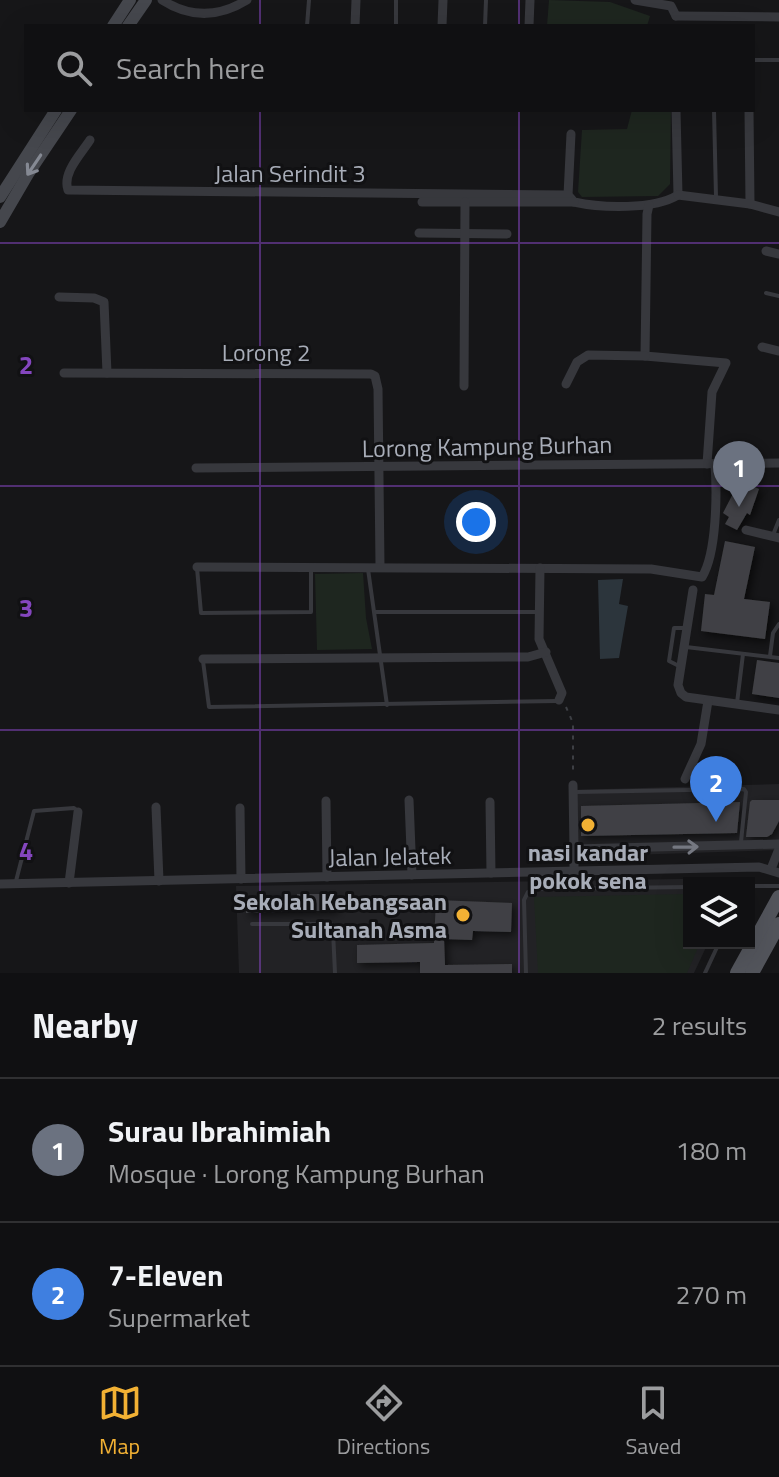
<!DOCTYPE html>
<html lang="en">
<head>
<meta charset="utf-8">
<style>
  :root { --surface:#101012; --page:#1e1e20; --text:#f1f3f6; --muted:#9c9d9f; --line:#303032; --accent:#f2b134 }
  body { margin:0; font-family:"Titillium Web",sans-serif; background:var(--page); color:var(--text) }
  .controls { position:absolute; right:24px; bottom:24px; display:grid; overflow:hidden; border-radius:0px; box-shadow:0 8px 32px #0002 }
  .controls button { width:72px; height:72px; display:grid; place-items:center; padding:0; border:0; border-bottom:2px solid var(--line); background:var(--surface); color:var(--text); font:40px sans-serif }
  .you { position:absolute; left:476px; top:522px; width:28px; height:28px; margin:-20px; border:6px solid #fff; border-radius:50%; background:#1a73e8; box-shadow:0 0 0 12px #1a73e833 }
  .badge { display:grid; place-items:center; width:52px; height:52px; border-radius:50%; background:var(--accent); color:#fff; font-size:26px; font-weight:700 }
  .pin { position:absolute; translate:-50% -66px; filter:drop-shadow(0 2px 4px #0008) }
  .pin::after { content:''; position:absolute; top:42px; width:28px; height:24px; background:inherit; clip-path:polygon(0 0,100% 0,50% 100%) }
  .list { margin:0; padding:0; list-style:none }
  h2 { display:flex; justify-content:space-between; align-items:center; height:104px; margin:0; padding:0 32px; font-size:34px }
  h2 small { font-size:26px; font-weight:400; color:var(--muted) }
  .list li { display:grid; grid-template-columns:52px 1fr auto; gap:24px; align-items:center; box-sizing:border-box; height:144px; padding:0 32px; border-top:2px solid var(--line) }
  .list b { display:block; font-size:30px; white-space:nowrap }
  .list p { margin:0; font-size:26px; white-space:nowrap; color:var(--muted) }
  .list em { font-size:26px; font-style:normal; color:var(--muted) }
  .icon { flex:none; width:44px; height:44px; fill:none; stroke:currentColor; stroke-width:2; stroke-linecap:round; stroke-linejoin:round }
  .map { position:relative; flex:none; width:779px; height:973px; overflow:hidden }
  .search { position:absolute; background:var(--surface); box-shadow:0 8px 32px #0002; left:24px; right:24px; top:24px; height:88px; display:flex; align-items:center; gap:20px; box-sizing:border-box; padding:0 28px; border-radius:0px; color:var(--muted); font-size:30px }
  .sheet { height:392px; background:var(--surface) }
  nav { display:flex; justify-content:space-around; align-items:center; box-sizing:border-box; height:112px; border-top:2px solid var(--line); background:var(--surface); font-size:22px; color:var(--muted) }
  nav a { display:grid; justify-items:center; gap:4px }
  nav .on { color:var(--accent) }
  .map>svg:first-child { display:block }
  .built { fill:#222225 }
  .green { fill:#1e261f }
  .water { fill:#2c353c }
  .building { fill:#404145; filter:url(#shadow) }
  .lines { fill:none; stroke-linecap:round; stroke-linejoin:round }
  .path { stroke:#3d3f44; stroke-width:2; stroke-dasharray:4 6; stroke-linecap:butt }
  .service { stroke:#37383d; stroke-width:4 }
  .minor { stroke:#37383d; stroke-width:9 }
  .secondary { stroke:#45474d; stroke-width:12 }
  .primary { stroke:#53555c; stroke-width:14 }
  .oneway { stroke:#858993 }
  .oneway2 { stroke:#757881 }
  .grid { fill:none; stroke:#8446be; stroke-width:2; stroke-opacity:0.55 }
  .poi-dot { fill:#f2b134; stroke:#111113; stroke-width:3 }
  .labels { text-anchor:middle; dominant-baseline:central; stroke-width:6; stroke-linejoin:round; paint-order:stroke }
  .street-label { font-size:24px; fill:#a8adb8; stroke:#111113 }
  .poi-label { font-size:24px; font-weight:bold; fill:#a8adb8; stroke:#111113 }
  .grid-label { font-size:26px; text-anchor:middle; font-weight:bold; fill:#8446be; stroke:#111113; stroke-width:6; stroke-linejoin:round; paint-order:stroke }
</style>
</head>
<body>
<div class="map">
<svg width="779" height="973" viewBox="0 0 779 973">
  <defs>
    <filter id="shadow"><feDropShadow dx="3.5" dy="3.5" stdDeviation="4" flood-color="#0009"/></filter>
  </defs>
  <rect width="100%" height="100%" fill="#161618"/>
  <!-- built -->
  <g class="built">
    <polygon points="779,784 779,850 570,857 570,790"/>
    <polygon points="743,878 741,883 689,883 689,943 708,943 694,973 239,973 236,886"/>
  </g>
  <!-- green -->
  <g class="green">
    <polygon points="549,0 610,2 650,16 647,26 547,26"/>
    <polygon points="632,110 671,110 670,184 658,196 582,197 578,192 582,130 627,129"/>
    <polygon points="363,573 366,618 372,649 317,650 315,574"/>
    <polygon points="689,894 689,943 700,943 687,973 538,973 534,897"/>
  </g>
  <!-- water -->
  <polygon class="water" points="623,579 619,604 628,606 619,658 600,659 598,580"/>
  <!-- building -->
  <g class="building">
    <polygon points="740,480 759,489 750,515 747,513 737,530 725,524 729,517 723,513"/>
    <polygon points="725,541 755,547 744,599 770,602 765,639 701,631 705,594 714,595"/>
    <polygon points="757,660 779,663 779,698 752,694"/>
    <polygon points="752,800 779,800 779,821 772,834 767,837 746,837 750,802"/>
    <polygon points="740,802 737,833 581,836 581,806"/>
    <polygon points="297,894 336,894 336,910 246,913 246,896 297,896"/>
    <polygon points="436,900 512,903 511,932 473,931 472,940 444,939 445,965 512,964 512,973 420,973 420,962 357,963 357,945 434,943"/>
  </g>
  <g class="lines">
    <!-- path -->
    <g class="path">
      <polyline points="725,480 726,478 737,484"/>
      <polyline points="566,707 573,723 573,774"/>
    </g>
    <!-- service -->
    <g class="service">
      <polyline points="307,26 309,0"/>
      <polyline points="396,26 396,0"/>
      <polyline points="485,26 486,0"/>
      <polyline points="753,60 779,60"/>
      <polyline points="714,110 716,197"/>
      <polyline points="766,293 779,296"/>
      <polyline points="773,535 779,520"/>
      <polyline points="197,568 201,613 311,612 311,569"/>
      <polyline points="368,569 387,705"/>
      <polyline points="375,612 539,612"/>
      <polyline points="686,647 779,658"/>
      <polyline points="770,656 773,633 779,624"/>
      <polyline points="203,661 209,707 557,701"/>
      <polyline points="679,666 669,661 674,628 688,628"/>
      <polyline points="737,703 743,654"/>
      <polyline points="576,792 744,789 746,792 741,842"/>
      <polyline points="16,881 34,811 74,808 78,811"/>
      <polyline points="749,886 779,886"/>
      <polyline points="252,924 331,924 333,931 335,973"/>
      <polyline points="526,973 524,900 528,892 537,889 689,887"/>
      <polyline points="705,973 719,943"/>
    </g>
    <!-- minor -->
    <g class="minor">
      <path d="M162 0C190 18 218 18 247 0"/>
      <polyline points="635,0 671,6 676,16"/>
      <polyline points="676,16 779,17"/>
      <polyline points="355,26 356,0"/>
      <polyline points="442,26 443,0"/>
      <polyline points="529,26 530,0"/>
      <polyline points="676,110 678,195"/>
      <polyline points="749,110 750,204"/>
      <path d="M571 134 568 195 574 202C601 208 654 210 678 195"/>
      <path d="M90 140C81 154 62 173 68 190L568 195"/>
      <polyline points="678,195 750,204 779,212"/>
      <polyline points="422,202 574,202"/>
      <polyline points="649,205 647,214 645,356 726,363 712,392 707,464"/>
      <polyline points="419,233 507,234"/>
      <polyline points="766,251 779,254"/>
      <polyline points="59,297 94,298 104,302 107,373"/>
      <polyline points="762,347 779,351"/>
      <polyline points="64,373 371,374 375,376 378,389 380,566"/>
      <polyline points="566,384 577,362 588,355 645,356"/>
      <polyline points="464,386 465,202"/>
      <polyline points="196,468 779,463"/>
      <polyline points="746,530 779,538"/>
      <path d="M197 567 651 569 702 577C717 553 717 492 715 464"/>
      <polyline points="540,568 539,639 562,693 559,700"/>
      <polyline points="693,590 678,685 681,693 686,697 779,710"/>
      <polyline points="203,659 528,657 546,652"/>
      <polyline points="685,779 701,744 708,701"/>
      <polyline points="573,785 574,849"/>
      <polyline points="409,800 412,875"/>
      <polyline points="326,801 327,877"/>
      <polyline points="490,802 491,873"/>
      <polyline points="156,807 159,881"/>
      <polyline points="240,808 241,879"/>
      <polyline points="771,869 779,849"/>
      <polyline points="574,871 574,849 779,844"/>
      <polyline points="69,883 78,812"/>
      <polyline points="0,884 759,867 779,873"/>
    </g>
    <!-- secondary -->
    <g class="secondary">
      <polyline points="113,26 130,0"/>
      <polyline points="128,26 146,0"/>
      <polyline points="0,197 56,110"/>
      <polyline points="0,222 28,174 71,110"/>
    </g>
    <!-- primary -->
    <g class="primary">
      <polyline points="737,973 779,897"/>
      <polyline points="752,973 779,924"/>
    </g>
  </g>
  <!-- one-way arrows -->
  <defs><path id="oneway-shaft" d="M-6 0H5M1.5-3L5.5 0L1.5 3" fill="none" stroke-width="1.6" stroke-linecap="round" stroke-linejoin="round" transform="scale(2)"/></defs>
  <use class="oneway" href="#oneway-shaft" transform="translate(34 165) rotate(124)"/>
  <use class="oneway2" href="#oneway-shaft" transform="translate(686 847) rotate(-1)"/>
  <!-- grid -->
  <path class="grid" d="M260 0V26M519 0V26M260 110V973M519 110V973M0 243H779M0 486H779M0 730H779"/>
  <!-- markers -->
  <g class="poi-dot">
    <circle cx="588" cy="825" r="8"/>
    <circle cx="463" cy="915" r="8"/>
  </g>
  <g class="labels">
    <!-- street labels -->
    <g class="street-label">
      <text x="290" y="173">Jalan Serindit 3</text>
      <text x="266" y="352">Lorong 2</text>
      <text transform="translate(487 446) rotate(-1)">Lorong Kampung Burhan</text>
      <text transform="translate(390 856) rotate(-1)">Jalan Jelatek</text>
    </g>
    <!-- poi labels -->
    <g class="poi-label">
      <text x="588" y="852">nasi kandar<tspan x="588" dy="28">pokok sena</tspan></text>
      <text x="447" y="901" text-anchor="end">Sekolah Kebangsaan<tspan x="447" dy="28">Sultanah Asma</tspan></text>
    </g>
  </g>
  <g class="grid-label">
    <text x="26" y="374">2</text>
    <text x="26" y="617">3</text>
    <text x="26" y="860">4</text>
  </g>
</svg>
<div class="controls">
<button><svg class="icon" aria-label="layers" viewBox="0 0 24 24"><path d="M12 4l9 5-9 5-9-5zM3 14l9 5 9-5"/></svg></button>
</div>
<div class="you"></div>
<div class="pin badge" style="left:739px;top:507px;background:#6b7280">1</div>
<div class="pin badge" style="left:716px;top:822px;background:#3f7fe0">2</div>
<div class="search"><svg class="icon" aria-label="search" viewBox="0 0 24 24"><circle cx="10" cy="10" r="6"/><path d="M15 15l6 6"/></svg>Search here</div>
</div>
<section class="sheet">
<h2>Nearby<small>2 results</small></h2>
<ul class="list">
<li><span class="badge" style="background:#6b7280">1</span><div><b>Surau Ibrahimiah</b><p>Mosque · Lorong Kampung Burhan</p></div><em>180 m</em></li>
<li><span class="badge" style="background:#3f7fe0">2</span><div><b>7-Eleven</b><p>Supermarket</p></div><em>270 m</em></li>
</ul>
</section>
<nav>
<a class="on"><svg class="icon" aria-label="map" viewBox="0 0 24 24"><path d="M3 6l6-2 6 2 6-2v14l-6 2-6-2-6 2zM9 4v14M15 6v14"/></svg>Map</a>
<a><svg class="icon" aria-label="directions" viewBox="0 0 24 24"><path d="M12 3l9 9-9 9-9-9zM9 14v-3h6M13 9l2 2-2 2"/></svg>Directions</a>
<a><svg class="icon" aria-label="saved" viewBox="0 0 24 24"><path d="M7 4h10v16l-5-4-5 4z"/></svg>Saved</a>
</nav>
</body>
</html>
